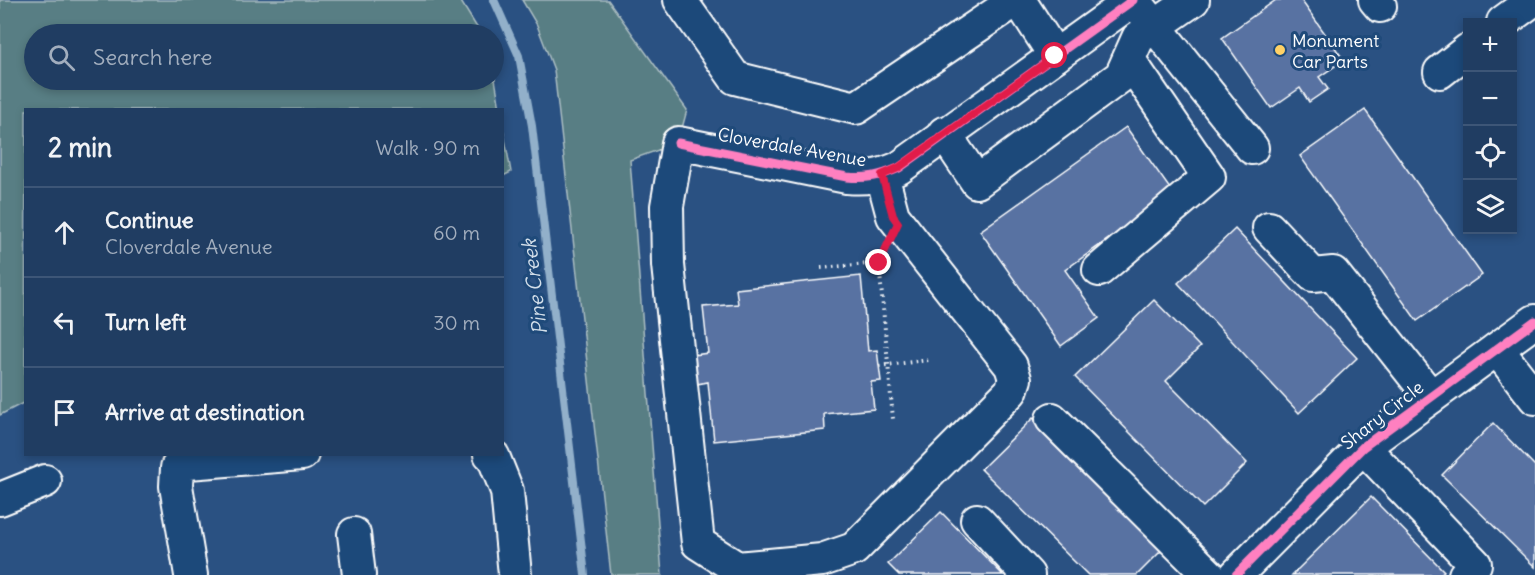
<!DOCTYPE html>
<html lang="en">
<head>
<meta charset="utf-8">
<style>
  :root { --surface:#203d62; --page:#284468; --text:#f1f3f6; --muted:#a2aebe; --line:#3d5677 }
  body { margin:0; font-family:Delius,sans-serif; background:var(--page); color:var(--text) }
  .controls { position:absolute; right:18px; top:18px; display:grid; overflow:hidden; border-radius:0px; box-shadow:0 3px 9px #0003 }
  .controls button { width:54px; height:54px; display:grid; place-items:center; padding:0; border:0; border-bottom:2px solid var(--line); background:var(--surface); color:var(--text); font:30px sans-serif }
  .stop { position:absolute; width:18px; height:18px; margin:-14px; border:4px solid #e11d48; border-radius:50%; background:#fff }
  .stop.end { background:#e11d48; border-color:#fff; box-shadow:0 2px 6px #0008 }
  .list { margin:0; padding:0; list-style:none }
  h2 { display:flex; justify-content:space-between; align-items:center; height:78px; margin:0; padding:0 24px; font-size:26px }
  h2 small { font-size:20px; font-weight:400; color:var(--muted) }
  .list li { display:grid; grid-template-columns:39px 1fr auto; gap:18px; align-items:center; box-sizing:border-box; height:90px; padding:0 24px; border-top:2px solid var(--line) }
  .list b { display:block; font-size:22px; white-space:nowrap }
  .list p { margin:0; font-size:20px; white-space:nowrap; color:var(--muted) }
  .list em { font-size:20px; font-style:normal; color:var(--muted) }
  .icon { flex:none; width:33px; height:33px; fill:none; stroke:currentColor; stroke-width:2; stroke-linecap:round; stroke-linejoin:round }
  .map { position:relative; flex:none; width:1535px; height:575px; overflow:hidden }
  .search { position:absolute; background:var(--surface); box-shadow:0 3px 9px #0003; left:24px; top:24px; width:480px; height:66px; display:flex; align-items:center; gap:15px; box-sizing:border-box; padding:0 21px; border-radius:33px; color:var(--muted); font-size:22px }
  .panel { position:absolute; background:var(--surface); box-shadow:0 3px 9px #0003; left:24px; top:108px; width:480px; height:348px; border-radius:0px }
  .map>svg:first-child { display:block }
  .green { fill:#587e84; stroke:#acbec2; stroke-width:1.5 }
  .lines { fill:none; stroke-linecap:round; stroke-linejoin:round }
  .stream { stroke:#92b0ca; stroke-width:8 }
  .building { fill:#5972a2; stroke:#fff; stroke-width:1.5 }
  .minor-casing { stroke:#fff; stroke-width:36 }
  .path { stroke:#fff; stroke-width:4; stroke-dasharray:1.5 4.5; stroke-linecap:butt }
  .minor { stroke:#1f4a7a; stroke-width:32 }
  .cycleway-casing { stroke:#1f4a7a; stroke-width:13 }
  .cycleway { stroke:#ff80c0; stroke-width:9 }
  .route { stroke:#e11d48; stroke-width:8 }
  .poi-dot { fill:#ffd166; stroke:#1f4a7a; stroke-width:2 }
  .labels { text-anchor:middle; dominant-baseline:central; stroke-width:6; stroke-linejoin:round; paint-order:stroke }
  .poi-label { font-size:18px; fill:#fff; stroke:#1f4a7a; text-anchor:start }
  .street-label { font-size:18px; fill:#fff; stroke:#1f4a7a }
  .water-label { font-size:20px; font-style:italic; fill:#d2dee9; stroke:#1f4a7a }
</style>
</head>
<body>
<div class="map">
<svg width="1535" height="575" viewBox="0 0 1535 575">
  <rect width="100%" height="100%" fill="#2a5182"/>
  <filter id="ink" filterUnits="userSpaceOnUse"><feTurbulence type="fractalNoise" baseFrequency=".0167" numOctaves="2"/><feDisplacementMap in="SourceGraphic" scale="12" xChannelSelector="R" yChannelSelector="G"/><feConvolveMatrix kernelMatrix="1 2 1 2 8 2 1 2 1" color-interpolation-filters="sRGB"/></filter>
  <g filter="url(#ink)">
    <!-- green -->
    <g class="green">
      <polygon points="0,0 460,0 481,34 34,34 34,80 494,80 494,73 500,109 26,110 25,402 0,415"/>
      <polygon points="522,0 608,0 687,110 678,143 630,160 662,575 611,575 554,70 537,25"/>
      <polygon points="502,123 511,172 503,176 502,176"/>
    </g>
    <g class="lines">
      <!-- stream -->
      <polyline class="stream" points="494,0 519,56 532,126 585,575"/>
    </g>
    <!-- building -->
    <g class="building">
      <polygon points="1276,0 1301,0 1344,60 1319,77 1328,89 1309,102 1300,88 1271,108 1222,38"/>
      <polygon points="1365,110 1482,275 1417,321 1300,156"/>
      <polygon points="1126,127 1173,193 1065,270 1099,318 1061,346 980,231"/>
      <polygon points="1235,229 1357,358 1299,413 1178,283"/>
      <polygon points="861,276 868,351 877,350 881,381 871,382 874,409 824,414 825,430 714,441 708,382 697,384 694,355 708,353 703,307 738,304 736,289"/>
      <polygon points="1154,300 1200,347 1166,381 1247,463 1203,507 1075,377"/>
      <polygon points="1033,418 1164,548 1137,575 1088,575 981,469"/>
      <polygon points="1493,423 1535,466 1535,567 1442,475"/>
      <polygon points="1371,497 1444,571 1439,575 1292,575"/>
      <polygon points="941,512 1003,575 899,575 888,564"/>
    </g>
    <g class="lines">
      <defs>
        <g id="minor">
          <polyline points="680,0 735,78 856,108 1016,0"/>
          <polyline points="1019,0 1055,56"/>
          <polyline points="1375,0 1380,6"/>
          <polyline points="1142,10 1252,148"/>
          <polyline points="1503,22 1533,0"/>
          <polyline points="1440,72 1468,50"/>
          <polyline points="944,133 977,182 1121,76 1138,38 1193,0"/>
          <path d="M882 175 893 216 1011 366 1015 379 1011 391 854 549 822 560 737 568 698 543 668 265 667 206 678 143 847 177C867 179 880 176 899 168L1133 0"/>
          <polyline points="1269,228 1313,275 1333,273 1431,397"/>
          <polyline points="1099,270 1209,177 1129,60"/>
          <polyline points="1497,349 1535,398"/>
          <polyline points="1052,419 1209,575"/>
          <polyline points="1363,447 1475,564 1465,575"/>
          <polyline points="490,454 493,456 507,491 515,575"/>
          <polyline points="0,499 45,481"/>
          <polyline points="977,520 1028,575"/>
          <polyline points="354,534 359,575"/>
          <polyline points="191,575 176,486 177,468 188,463 302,454"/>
          <polyline points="1236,575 1363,447 1535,321"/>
        </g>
      </defs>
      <!-- minor casing -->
      <use href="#minor" class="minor-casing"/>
      <!-- path -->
      <g class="path">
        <polyline points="885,251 879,263 893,419"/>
        <polyline points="821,268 879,263"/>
        <polyline points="879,366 929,360"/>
      </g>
      <!-- minor -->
      <use href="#minor" class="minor"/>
      <defs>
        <g id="cycleway">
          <path d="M678 143 847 177C867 179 880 176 899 168L1133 0"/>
          <polyline points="1236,575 1363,447 1535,321"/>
        </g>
      </defs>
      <!-- cycleway casing -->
      <use href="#cycleway" class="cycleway-casing"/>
      <!-- cycleway -->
      <use href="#cycleway" class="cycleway"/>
    </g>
  </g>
  <g class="lines" filter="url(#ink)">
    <!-- route -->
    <polyline class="route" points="879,263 898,223 893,216 882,175 898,168 1055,56"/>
  </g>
  <!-- markers -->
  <circle class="poi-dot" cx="1280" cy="50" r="6"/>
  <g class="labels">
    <!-- poi labels -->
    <g class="poi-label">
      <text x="1292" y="40">Monument<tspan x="1292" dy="21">Car Parts</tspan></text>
    </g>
    <!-- street labels -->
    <g class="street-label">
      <text transform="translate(792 147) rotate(10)">Cloverdale Avenue</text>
      <text transform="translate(1382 415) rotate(-38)">Shary Circle</text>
    </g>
    <!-- water labels -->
    <g class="water-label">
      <text transform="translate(534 287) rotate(-97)">Pine Creek</text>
    </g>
  </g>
</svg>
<div class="controls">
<button>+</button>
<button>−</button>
<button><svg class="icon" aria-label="locate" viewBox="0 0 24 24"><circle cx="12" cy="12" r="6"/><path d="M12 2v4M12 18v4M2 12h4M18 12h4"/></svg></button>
<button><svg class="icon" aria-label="layers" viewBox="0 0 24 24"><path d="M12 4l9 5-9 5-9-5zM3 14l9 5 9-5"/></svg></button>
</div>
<div class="stop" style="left:1055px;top:56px"></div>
<div class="stop end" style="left:879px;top:263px"></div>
<div class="search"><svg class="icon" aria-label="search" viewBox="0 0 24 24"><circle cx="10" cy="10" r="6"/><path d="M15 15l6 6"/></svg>Search here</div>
<section class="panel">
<h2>2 min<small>Walk · 90 m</small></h2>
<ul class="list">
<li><svg class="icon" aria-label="ahead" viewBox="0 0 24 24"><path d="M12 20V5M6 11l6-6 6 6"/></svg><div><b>Continue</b><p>Cloverdale Avenue</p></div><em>60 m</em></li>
<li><svg class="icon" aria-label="left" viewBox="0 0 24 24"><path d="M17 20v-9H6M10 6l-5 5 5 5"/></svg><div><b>Turn left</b></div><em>30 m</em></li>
<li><svg class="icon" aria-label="arrive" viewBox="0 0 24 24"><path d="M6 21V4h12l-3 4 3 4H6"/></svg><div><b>Arrive at destination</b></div></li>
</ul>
</section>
</div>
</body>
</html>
